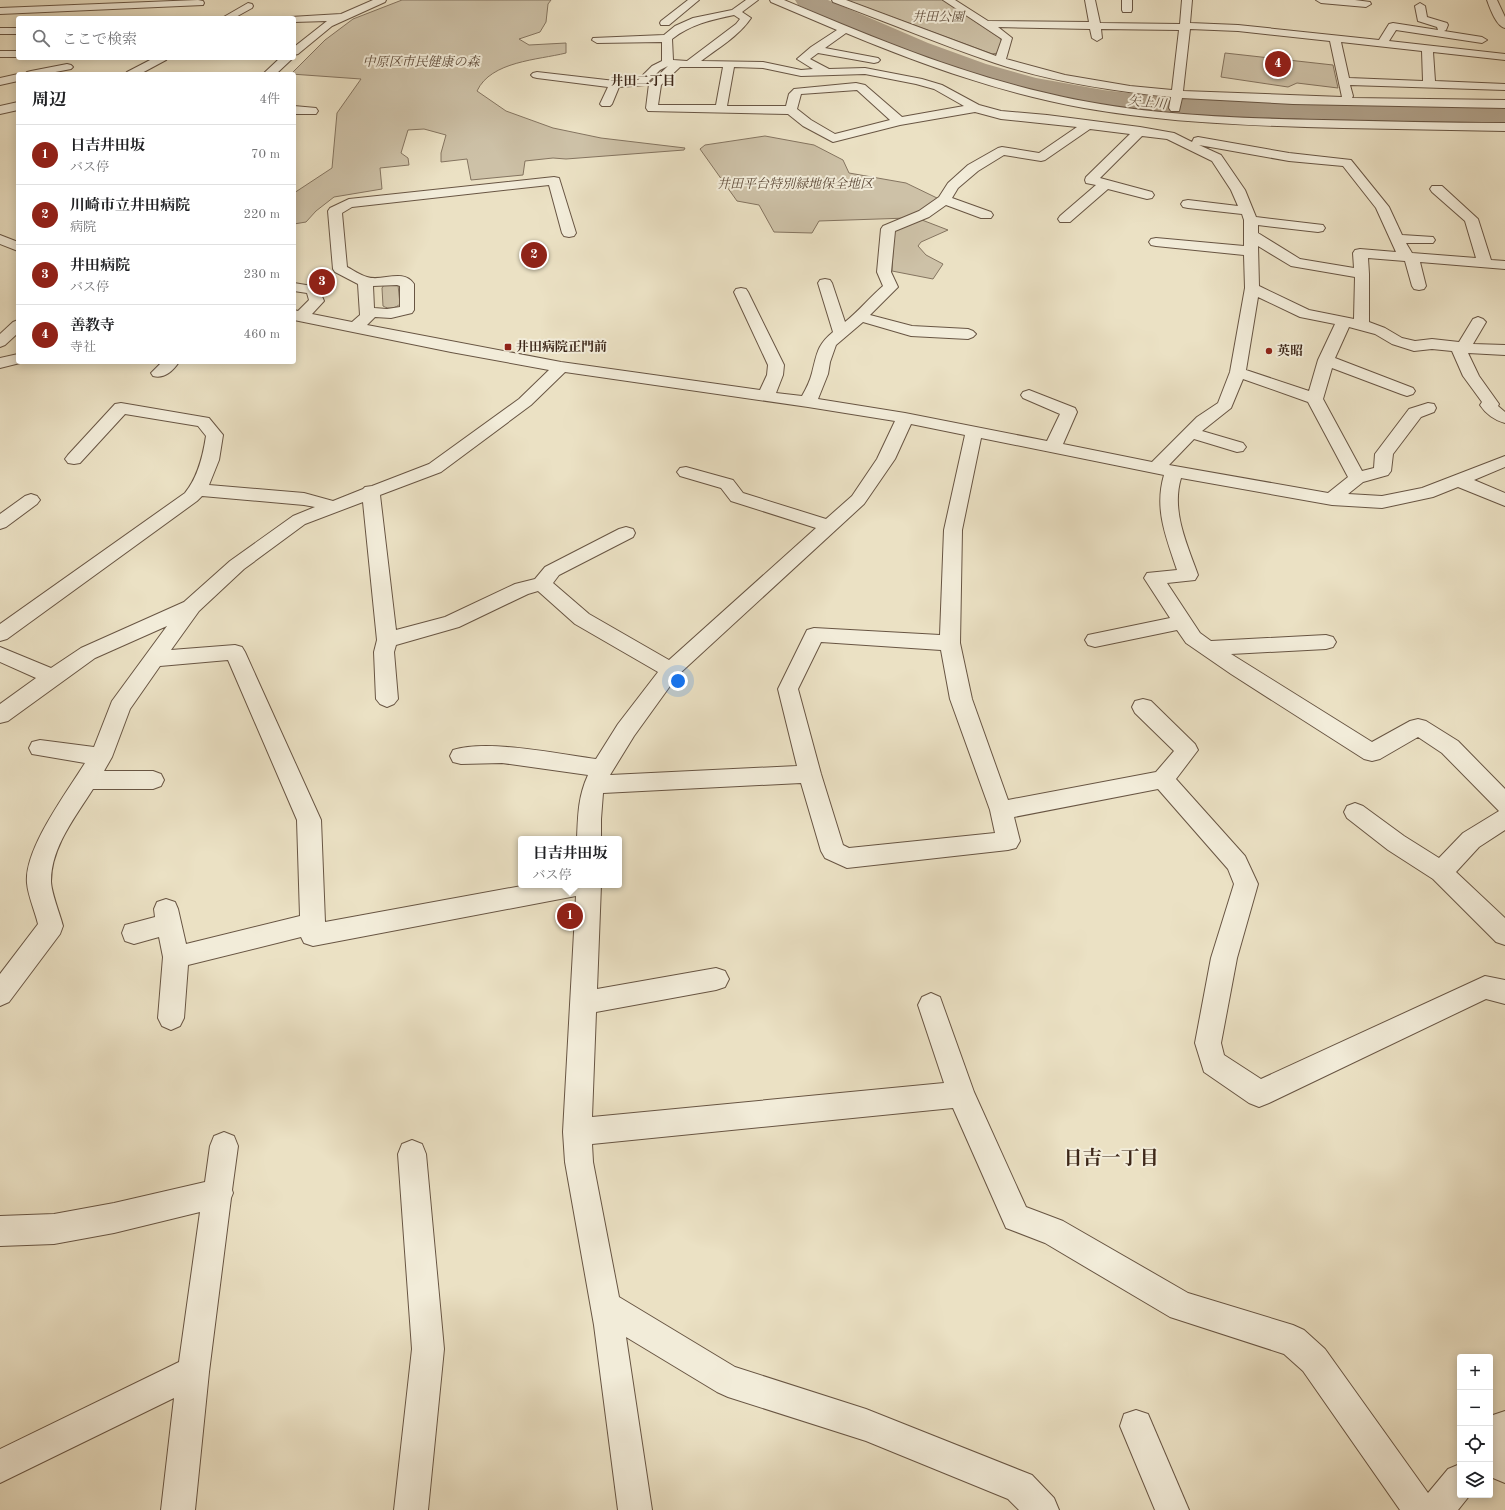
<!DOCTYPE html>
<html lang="ja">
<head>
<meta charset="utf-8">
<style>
  :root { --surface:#fff; --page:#f2f2f2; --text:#202124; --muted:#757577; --line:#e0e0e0; --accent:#8f2418 }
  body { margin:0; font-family:"Old Standard TT","Noto Serif JP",serif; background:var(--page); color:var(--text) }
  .controls { position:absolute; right:12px; bottom:12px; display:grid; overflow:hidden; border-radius:4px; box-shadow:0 2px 10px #0003 }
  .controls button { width:36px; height:36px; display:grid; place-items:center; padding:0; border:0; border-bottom:1px solid var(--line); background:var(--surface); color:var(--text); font:20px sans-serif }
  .you { position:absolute; left:678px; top:681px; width:14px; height:14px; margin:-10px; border:3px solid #fff; border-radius:50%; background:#1a73e8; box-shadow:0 0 0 6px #1a73e833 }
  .badge { display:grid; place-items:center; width:26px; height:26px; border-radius:50%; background:var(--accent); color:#fff; font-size:13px; font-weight:700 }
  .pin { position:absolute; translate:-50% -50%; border:2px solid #fff; box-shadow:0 1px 4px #0006 }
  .popup { position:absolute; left:518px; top:836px; width:104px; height:52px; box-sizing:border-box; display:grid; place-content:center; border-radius:4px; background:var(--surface); filter:drop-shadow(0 1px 3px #0005); font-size:13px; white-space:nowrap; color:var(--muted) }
  .popup b { font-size:15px; color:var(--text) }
  .popup::after { content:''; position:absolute; left:50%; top:100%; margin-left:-8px; border:8px solid transparent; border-top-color:var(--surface) }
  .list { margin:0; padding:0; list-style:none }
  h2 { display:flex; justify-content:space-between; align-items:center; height:52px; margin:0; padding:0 16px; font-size:17px }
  h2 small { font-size:13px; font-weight:400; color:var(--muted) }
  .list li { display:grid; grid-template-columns:26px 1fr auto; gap:12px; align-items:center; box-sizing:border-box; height:60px; padding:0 16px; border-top:1px solid var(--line) }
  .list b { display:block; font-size:15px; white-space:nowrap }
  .list p { margin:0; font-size:13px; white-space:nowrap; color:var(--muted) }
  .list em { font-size:13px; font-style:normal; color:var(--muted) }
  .icon { flex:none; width:22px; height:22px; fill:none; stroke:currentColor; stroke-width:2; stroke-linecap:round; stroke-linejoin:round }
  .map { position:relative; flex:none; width:1505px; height:1510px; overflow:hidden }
  .search { position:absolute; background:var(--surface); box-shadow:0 2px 10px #0003; left:16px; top:16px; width:280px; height:44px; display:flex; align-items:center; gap:10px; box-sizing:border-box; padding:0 14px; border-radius:4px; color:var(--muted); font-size:15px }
  .panel { position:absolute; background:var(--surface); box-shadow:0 2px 10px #0003; left:16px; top:72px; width:280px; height:292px; border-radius:4px }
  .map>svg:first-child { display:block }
  .green { fill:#cdc1a7; stroke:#847460 }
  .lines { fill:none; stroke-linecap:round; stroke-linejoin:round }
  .river { fill:#b0a18a; fill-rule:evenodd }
  .minor-casing { stroke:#685543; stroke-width:2 }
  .minor { fill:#f2ecd9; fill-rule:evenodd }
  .poi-dot { fill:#8f2418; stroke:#f2ecd9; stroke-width:1.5 }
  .labels { text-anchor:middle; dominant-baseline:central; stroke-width:4; stroke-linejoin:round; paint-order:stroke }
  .far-park-label { font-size:13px; font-style:italic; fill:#604d3c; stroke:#f2ecd9 }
  .far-neighbourhood-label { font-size:13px; font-weight:bold; fill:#3c2618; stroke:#f2ecd9 }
  .far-water-label { font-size:13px; font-style:italic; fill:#5f4b3a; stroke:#f2ecd9 }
  .far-poi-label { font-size:13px; font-weight:bold; fill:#3c2618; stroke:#f2ecd9; text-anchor:start }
  .near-neighbourhood-label { font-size:19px; font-weight:bold; fill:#3c2618; stroke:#f2ecd9 }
</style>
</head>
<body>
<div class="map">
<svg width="1505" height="1510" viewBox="0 0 1505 1510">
  <rect width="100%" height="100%" fill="#ebe1c4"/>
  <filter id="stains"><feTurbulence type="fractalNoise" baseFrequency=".005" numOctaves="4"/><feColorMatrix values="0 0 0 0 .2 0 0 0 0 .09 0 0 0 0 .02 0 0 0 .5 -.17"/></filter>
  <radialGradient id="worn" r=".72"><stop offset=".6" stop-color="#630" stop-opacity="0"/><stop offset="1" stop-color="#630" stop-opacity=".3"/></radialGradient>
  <!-- green -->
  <g class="green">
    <path d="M402 0H551L548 4 546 22 540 32 519 39 529 45 566 43V53C538 60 491 61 477 91L506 111 553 128 601 138 685 148 684 150 566 159 553 158 525 161 523 175 471 180 467 159 441 162V153L446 135 424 129 408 130 401 153 408 158 409 165 380 168 382 189 334 197 316 211 306 222 294 224V193L332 168 337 113 361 79 291 74 325 40 353 19Z"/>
    <polygon points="846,0 943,0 1000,38 1002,42 998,53 992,54"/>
    <polygon points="1225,53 1333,65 1338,88 1297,83 1288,87 1221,77"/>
    <polygon points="765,136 814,145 843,160 849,173 906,183 937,198 921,213 908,218 819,221 812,233 774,232 759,205 737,201 700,149 705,145"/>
    <polygon points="922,220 948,230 921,242 918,246 926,255 943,264 933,279 892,271 894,230"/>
    <path d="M384 285H398L400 304C396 308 389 310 383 306L382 288Z"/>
  </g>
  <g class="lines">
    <!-- river -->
    <path class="river" d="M795 0H828L928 43 986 64 1036 78 1103 90 1172 98 1242 101 1505 106V124C1433 122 1362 122 1290 120 1204 118 1117 114 1033 94 951 74 875 39 798 5Z"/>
    <defs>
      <g id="minor">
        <polygon points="198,0 203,1 204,3 203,5 0,14 0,8"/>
        <polygon points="373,0 386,0 385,2 332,26 298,54 294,55 294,47 327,21 294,22 294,18 289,18 290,17 341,14"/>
        <polygon points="688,0 699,0 669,25 661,25 660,23 661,21"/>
        <path d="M746 0H758L742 12 751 18C739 36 718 48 701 61L763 62 801 70 813 69 797 59 811 47 837 30 771 2 770 0H784C869 36 955 72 1046 93 1136 115 1230 118 1323 120 1384 121 1444 123 1505 123V131C1451 130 1397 129 1343 128 1256 126 1169 123 1084 108 1001 93 923 65 846 33L825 48 878 58 880 60 878 62 874 63 818 53 810 59 829 69 865 68 922 79 942 85 979 105 1001 111 1047 115 1140 127 1174 133 1192 142 1194 138 1198 137 1289 153 1351 160 1389 207 1402 235 1433 237 1435 240 1433 243H1406L1412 253 1476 258 1465 221 1432 192 1430 189 1432 186H1442L1478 219 1491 260 1505 261V269L1420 262 1426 286 1424 289 1419 290 1414 289 1412 286 1405 261 1368 258 1369 274V322L1385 328 1402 338 1415 341 1432 339 1459 342 1473 319 1478 317 1483 319 1486 322 1473 344 1505 345V355L1468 353 1479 376 1499 404 1498 406 1505 412V423C1494 420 1486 414 1480 405L1482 402 1463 376 1452 351 1432 349 1414 351 1392 344 1375 334 1349 327 1335 358 1413 388 1415 391 1413 394 1407 396 1401 394 1332 368 1323 399 1362 471 1374 468 1375 454 1409 409 1428 403 1434 404 1436 408 1434 412 1421 417 1393 454 1391 471 1388 475 1363 482 1348 494 1382 496 1422 488 1505 456V467L1474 480 1505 493V506L1458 487 1433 497 1382 508 1332 505 1181 478C1171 511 1187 544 1198 575L1195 580 1167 583 1200 633 1211 641 1326 635 1333 637 1336 642 1333 647 1326 649 1231 654 1372 742 1410 721 1418 719 1426 721 1458 741 1505 789V830L1479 847 1456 872 1505 918V945L1496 942 1433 879 1388 850 1347 818 1344 812 1347 806 1355 803 1363 806 1404 836 1439 858 1463 833 1499 811 1442 753 1418 737 1380 759 1372 761 1364 759 1231 674 1186 643 1177 630 1095 647 1088 645 1085 640 1088 635 1170 618 1144 578 1147 573 1177 570C1166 537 1154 509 1164 475L981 438 962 530 960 643 972 699 1008 800 1156 772 1174 751 1135 713 1132 707 1135 701 1143 699 1151 701 1195 744 1198 750 1176 779 1245 856 1258 884 1237 958 1221 1043 1224 1055 1261 1079 1485 976 1505 980V1004L1486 999 1269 1103 1259 1107 1249 1103 1204 1072 1195 1043 1211 958 1234 884 1228 869 1158 789 1014 817 1020 841 1016 848 1008 850 847 868 825 858 821 851 801 783 603 793 601 819V839H577C578 815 578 797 588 775L502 763 461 764 453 762 450 756 453 750C488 739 558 754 596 759L618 724 658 672 575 624 538 591 528 594 459 627 396 645 394 652 398 699 394 704 387 707 380 704 376 699 374 652 377 640 363 502 305 524 244 569 199 611 171 650 235 645 242 647 245 652 321 820 325 922 527 885H601L597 989 716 968 725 971 729 979 725 987 716 990 596 1012 592 1117 944 1083 918 1005 922 997 931 993 940 997 974 1092 1026 1207 1063 1221 1188 1293 1293 1325 1304 1330 1325 1349 1428 1493 1448 1469 1460 1464V1495H1470L1458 1510H1400L1303 1371 1284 1354 1170 1317 1045 1243 1006 1228 953 1108 592 1144 593 1162 619 1297 735 1367 866 1409 1032 1475 1054 1498 1059 1510H1019L1008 1499 866 1441 728 1397 717 1392 626 1337 652 1510H618L594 1325 565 1162 563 1132 576 896 313 946 304 943 301 937 188 965 184 1018 180 1026 171 1030 162 1026 158 1018 163 957 159 937 134 944 125 941 122 933 125 925 155 917 154 909 157 902 166 899 175 902 178 909 186 944 300 916 297 820 228 660 160 666 130 709 112 757 104 771H153L161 774 164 780 161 786 153 789H93C76 816 51 847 51 881 51 892 60 914 63 926L60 934 9 1002 0 1006V974L38 924C35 911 28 896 27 883 24 849 67 792 85 763L32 754 29 748 32 742 40 740 94 747 112 701 167 626 95 658 8 721 0 723V704L36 678 0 662V647L51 668 81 648 184 602 230 561 293 516 315 507 304 505 202 496 197 501 7 639 0 641V624L185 493C198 477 203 456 206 436L198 426 125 414 80 463 74 464 68 463 65 459 68 455 115 404 121 403 203 417 209 418 223 435 219 460 209 485 304 493 333 501 363 489 365 487 372 486 429 464 519 399 549 370 451 352 294 320V310L298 311 309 300 307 293 294 291V283L318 287 324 301 312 314 352 322 360 315 358 284 335 272 333 269 328 211 330 208 349 199 554 177 559 178 576 233 574 236 569 237 564 236 562 233 549 185 352 207 342 213 347 267C353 270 360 275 367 277 382 282 403 268 414 284V310L412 313 391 318 375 317 367 325 561 362 760 390 767 375 768 365 734 292 736 289 741 288 746 289 748 292 784 365 783 375 776 393 802 396C806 389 810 381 812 373 817 354 817 345 833 332L818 283 820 280 825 279 830 280 832 283 845 322C859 311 870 297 883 286L877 272 881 229 883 226 919 211 939 197 948 183 968 165 998 148 1002 147 1039 153 1077 127 1001 119 975 112 900 125 833 142 803 126 788 114 648 111 646 108 649 84 668 66 660 70 645 85 619 87 612 104 610 106H602L600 104 608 87 537 78 533 77 531 75 533 73 537 72 615 81 638 80 652 66 662 61V42L597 43 592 40 593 38 664 35 675 26 693 18 732 10ZM734 15 740 19 736 24 687 61 673 60 672 39C691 24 711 20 734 15ZM680 67H723L716 105H658L661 85ZM734 67 763 68 801 76 865 74 916 84 934 89 964 106 902 117 865 85 856 83 794 89 789 94 786 106H727ZM857 90 890 120 835 134 811 120 797 109 801 94ZM1090 129 1130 134 1086 177 1085 180 1086 183 1096 185 1060 216 1058 219 1060 222H1070L1108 189 1147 199 1152 198 1154 195 1152 192 1100 178 1142 136 1167 139 1212 161 1231 190 1238 206 1188 200 1183 201 1181 204 1183 207 1188 208 1242 214 1244 220V246L1156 238 1151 239 1149 242 1151 245 1156 246 1244 255 1245 288 1230 372 1218 403 1197 417 1152 462 1063 444 1077 412 1075 408 1029 390 1023 392 1021 395 1023 398 1060 414 1047 441 905 413 818 399 828 374 830 362 836 345 863 322 911 336 968 339 973 337 976 334 973 331 968 329 912 326 870 315 898 287 891 272 895 231 929 217 946 205 981 218H991L993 215 991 212 952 198 958 188 978 171 1004 155 1041 161 1045 160ZM1199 145 1289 161 1343 166 1376 208 1396 252 1360 249 1355 250 1353 253 1354 268 1300 259 1258 233V225L1318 232 1323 231 1325 228 1323 225 1256 217 1245 190 1221 155ZM1258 246 1291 266 1355 277 1354 319 1309 310 1259 286ZM397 285 400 286V307L387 309 374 308 373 286ZM1258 297 1300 317 1335 324 1318 360 1309 391 1246 370ZM565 372 808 407 895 421 877 459 852 496 826 519 743 493 733 480 686 467 680 468 677 472 680 476 721 488 731 501 816 528 669 660 589 614 553 583 559 575 633 537 635 533 633 529 626 527 619 529 545 567 535 579 515 584 445 617 396 630 380 495 441 472 531 405ZM1243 379 1308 402 1348 477 1328 493 1169 465 1194 439 1237 452 1243 451 1246 447 1243 443 1202 431 1231 408ZM911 424 965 435 944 530 940 635 814 628 807 630 778 689 797 766 610 775 634 736 678 675 864 504 895 459ZM821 642 941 650 950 699 990 810 995 833 849 848 843 845 821 774 798 689Z"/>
        <path d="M832 0H846L996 56 1002 39 943 0H955L988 21 1089 22 1085 0H1095L1100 23 1180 24 1182 0H1192L1190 23 1238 25 1379 40 1389 24 1393 23 1438 30 1437 27 1418 21 1415 6 1420 3 1425 6 1427 17 1447 23 1448 25 1446 30 1444 31 1482 37 1487 40 1482 43 1396 30 1389 41 1505 54V60L1433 52 1435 81 1505 84V90L1350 85 1353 96 1352 98 1505 100V108L1293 104 1182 98 1179 111H1171L1169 108 1171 97C1112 91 1052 82 995 63 941 45 887 22 833 2ZM998 27 1090 29 1092 38 1097 41 1102 38 1101 29 1179 30 1172 90 1130 86 1065 75 1006 59 1012 38ZM1190 29 1238 31 1330 41 1342 97 1183 91ZM1341 42 1422 51 1423 81 1349 78Z"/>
        <polygon points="1122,0 1132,0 1132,10 1131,12 1123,12 1122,10"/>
        <polygon points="1316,0 1355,0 1370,2 1371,4 1366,7 1321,3"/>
        <path d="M1487 0H1497L1505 17V28C1496 26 1490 8 1487 0Z"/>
        <polygon points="248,3 252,4 253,6 252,8 234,18 222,18"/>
        <rect x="0" y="28" width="18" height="6"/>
        <rect x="0" y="51" width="18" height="6"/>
        <polygon points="154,58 168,58 166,60 140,74 125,74 127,72"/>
        <polygon points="280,58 293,58 276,74 263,74"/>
        <polygon points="67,64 71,65 73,67 71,69 45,74 25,74 27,72 31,71"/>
        <polygon points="18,74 18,81 0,85 0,78 18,74 20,74"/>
        <polygon points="18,102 18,110 0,114 0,106"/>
        <polygon points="294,106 316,108 318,111 316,114 294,114"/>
        <polygon points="0,235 18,242 18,251 0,244"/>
        <polygon points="18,320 18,333 5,345 0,347 0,334 13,322"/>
        <polygon points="18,354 18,362 24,362 0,368 0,358"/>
        <path d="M162 362H179C173 371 164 379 153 376L151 373Z"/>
        <polygon points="31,494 37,496 40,500 37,504 6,527 0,529 0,514 25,496"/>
        <polygon points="224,1132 234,1136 238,1146 232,1190 233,1193 231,1198 209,1372 195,1510 161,1510 174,1398 0,1483 0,1449 179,1362 200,1212 114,1233 54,1244 0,1246 0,1216 54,1214 114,1203 205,1182 210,1146 214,1136"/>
        <polygon points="412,1140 422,1144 426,1154 444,1349 428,1510 394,1510 412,1349 398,1154 402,1144"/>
        <polygon points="1136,1410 1148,1414 1189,1510 1155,1510 1120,1426 1124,1414"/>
        <polygon points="1505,1411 1505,1483 1493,1478 1490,1474 1490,1420 1493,1415"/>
      </g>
    </defs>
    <!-- minor casing -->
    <use href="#minor" class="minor-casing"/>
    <!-- minor -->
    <use href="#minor" class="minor"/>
  </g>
  <!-- markers -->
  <g class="poi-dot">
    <rect x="504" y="343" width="8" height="8" rx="2"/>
    <circle cx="1269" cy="351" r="4"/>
  </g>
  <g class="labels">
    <!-- far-park labels -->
    <g class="far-park-label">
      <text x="938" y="17">井田公園</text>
      <text x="421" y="62">中原区市民健康の森</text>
      <text x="795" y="184">井田平台特別緑地保全地区</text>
    </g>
    <!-- far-neighbourhood labels -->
    <g class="far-neighbourhood-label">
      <text x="643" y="81">井田二丁目</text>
    </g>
    <!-- far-water labels -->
    <g class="far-water-label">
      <text transform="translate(1147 103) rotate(6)">矢上川</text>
    </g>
    <!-- far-poi labels -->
    <g class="far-poi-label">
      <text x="516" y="347">井田病院正門前</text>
      <text x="1277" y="351">英昭</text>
    </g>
    <!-- near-neighbourhood labels -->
    <g class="near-neighbourhood-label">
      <text x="1111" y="1159">日吉一丁目</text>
    </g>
  </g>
  <rect width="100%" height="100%" filter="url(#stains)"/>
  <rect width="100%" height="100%" fill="url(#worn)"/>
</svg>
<div class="controls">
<button>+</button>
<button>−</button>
<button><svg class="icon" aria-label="locate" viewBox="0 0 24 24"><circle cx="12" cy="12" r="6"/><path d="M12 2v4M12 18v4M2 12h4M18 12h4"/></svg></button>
<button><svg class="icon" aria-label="layers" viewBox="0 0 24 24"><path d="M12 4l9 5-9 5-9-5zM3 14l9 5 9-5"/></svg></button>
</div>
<div class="you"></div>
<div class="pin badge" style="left:570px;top:916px">1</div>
<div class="popup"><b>日吉井田坂</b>バス停</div>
<div class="pin badge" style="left:534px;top:255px">2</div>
<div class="pin badge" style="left:322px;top:282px">3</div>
<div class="pin badge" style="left:1278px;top:64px">4</div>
<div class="search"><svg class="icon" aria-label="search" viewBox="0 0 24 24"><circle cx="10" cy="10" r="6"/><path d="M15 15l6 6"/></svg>ここで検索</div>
<section class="panel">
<h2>周辺<small>4件</small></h2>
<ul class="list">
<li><span class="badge">1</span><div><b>日吉井田坂</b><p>バス停</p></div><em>70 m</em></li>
<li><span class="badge">2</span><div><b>川崎市立井田病院</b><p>病院</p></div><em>220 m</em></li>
<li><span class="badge">3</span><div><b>井田病院</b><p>バス停</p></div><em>230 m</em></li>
<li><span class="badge">4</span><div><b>善教寺</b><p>寺社</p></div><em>460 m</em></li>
</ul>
</section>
</div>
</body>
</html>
